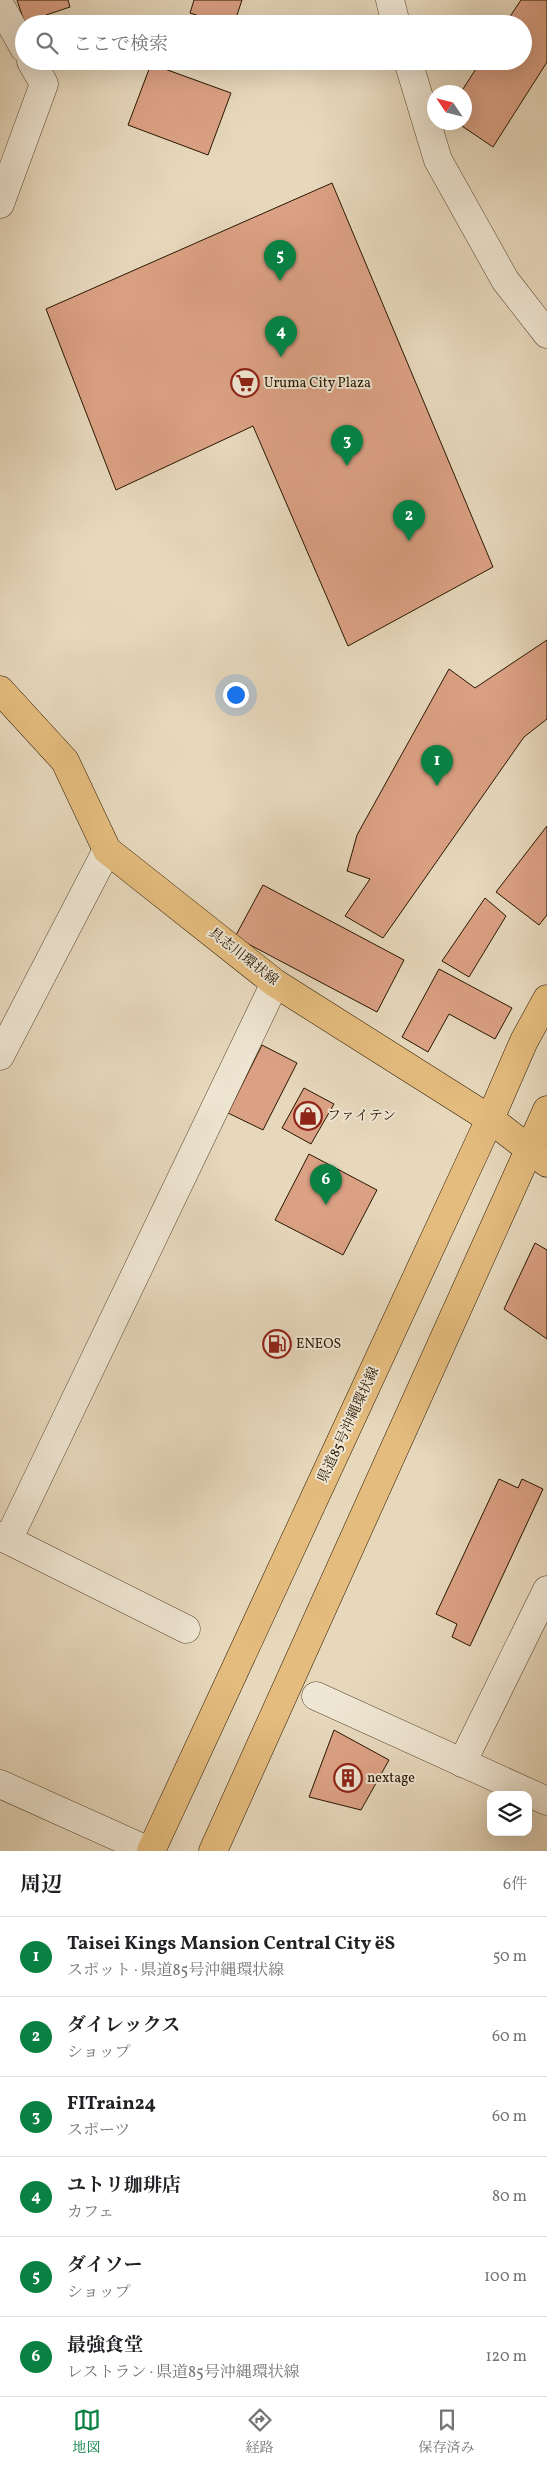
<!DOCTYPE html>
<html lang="ja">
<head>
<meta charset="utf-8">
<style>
  :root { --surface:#fff; --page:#f2f2f2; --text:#202124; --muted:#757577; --line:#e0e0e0; --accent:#0b8043 }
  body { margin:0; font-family:Vollkorn,"Noto Serif JP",serif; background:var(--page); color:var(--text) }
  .controls { position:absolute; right:15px; bottom:15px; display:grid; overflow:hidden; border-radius:10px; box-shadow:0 5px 20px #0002 }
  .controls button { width:45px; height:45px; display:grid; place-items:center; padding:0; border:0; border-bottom:1px solid var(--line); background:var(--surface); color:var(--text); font:25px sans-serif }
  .compass { position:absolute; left:427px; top:85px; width:45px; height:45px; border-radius:50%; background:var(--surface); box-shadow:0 5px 20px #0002; rotate:305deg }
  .you { position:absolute; left:235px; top:694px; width:18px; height:18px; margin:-12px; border:4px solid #fff; border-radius:50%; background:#1a73e8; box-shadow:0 0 0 8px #1a73e833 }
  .badge { display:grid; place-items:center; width:32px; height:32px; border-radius:50%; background:var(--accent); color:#fff; font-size:16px; font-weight:700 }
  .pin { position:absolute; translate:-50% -41px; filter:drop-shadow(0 1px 2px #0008) }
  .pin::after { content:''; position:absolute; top:26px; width:18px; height:15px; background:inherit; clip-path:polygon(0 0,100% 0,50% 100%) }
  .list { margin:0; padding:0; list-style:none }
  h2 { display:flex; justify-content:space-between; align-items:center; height:65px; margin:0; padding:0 20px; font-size:21px }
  h2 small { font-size:16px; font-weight:400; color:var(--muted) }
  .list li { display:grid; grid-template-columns:32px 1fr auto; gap:15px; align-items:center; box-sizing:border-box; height:80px; padding:0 20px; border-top:1px solid var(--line) }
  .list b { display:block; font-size:19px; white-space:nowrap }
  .list p { margin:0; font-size:16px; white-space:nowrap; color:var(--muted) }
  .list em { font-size:16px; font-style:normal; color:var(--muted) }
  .icon { flex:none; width:28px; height:28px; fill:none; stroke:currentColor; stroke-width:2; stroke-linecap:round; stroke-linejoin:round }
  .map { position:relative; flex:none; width:547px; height:1851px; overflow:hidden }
  .search { position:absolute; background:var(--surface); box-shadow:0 5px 20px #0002; left:15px; right:15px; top:15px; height:55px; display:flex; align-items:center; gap:12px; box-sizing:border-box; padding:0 18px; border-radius:28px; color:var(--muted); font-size:19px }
  .sheet { height:545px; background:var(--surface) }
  nav { display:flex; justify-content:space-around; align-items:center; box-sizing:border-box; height:70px; border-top:1px solid var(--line); background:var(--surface); font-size:14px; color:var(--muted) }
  nav a { display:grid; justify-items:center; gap:2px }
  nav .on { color:var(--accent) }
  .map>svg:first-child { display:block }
  .building { fill:#dba184; stroke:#271600 }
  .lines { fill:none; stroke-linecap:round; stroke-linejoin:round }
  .minor-casing { stroke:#57462f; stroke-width:29 }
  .major-casing { stroke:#271600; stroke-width:29 }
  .minor { stroke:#efe6d3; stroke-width:28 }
  .major { stroke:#e4bc7e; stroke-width:28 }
  .labels { text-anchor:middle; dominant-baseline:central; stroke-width:4; stroke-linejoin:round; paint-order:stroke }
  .poi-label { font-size:14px; fill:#271600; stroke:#efe6d3; text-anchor:start }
  .street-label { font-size:14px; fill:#271600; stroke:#efe6d3 }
</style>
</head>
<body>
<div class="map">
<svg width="547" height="1851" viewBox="0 0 547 1851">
  <rect width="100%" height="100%" fill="#e7d8bc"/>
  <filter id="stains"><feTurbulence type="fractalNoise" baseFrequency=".004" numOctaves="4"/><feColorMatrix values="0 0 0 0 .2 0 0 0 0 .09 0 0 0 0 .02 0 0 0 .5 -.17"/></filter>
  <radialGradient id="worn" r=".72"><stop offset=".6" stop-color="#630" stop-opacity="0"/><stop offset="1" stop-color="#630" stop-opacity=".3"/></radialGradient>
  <!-- building -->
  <g class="building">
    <polygon points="17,0 68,0 70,7 46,15 49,24 25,24"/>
    <polygon points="194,0 242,0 234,24 223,24 190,13"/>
    <polygon points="521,0 547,0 547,62 493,147 456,122 464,122 464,92 461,92 481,61 523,61 523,24 505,24"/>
    <polygon points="195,16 218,24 192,24"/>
    <polygon points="151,64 231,93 208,155 128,125"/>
    <polygon points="332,183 493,567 348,646 253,426 116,490 46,309"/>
    <polygon points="547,640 547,719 524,737 383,938 345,916 370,879 347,871 357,835 449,669 475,688"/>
    <polygon points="547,826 547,915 539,925 496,892"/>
    <polygon points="263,885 404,960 377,1012 235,937"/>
    <polygon points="485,898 506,916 469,977 442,961"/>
    <polygon points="439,969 512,1008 495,1039 449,1014 428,1052 402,1037"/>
    <polygon points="262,1045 297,1063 263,1130 228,1113"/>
    <polygon points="304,1088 334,1104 311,1144 282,1128"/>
    <polygon points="309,1154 377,1190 343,1255 275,1220"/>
    <polygon points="535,1243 547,1250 547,1339 504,1309"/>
    <polygon points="499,1479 518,1488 522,1479 543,1489 470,1646 452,1637 457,1624 436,1614"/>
    <polygon points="334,1730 389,1760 361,1810 309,1797"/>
  </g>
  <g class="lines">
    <defs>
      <g id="minor">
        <polyline points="390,0 396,24"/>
        <polyline points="0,5 24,48"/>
        <polyline points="408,61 438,160 505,280 547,334"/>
        <polyline points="0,204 44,84 31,61"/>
        <polyline points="0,1056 107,850"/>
        <polyline points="0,1536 8,1540 275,983"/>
        <polyline points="8,1540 186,1629"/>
        <polyline points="316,1696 547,1801"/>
        <polyline points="462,1763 547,1590"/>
        <polyline points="0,1784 149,1851"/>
      </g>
      <g id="major">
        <polyline points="0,690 65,761 107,850 275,983 490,1119 547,1163"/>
        <polyline points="151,1851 490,1119 524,1041 547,999"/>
        <polyline points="213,1851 547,1110"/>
      </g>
    </defs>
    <!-- minor casing -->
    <use href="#minor" class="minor-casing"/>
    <!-- major casing -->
    <use href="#major" class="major-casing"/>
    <!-- minor -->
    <use href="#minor" class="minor"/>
    <!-- major -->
    <use href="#major" class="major"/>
  </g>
  <!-- icons -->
  <defs>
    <symbol id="supermarket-ring" viewBox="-11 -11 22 22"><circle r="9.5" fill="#efe6d3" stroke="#8f2418" stroke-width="1.5"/><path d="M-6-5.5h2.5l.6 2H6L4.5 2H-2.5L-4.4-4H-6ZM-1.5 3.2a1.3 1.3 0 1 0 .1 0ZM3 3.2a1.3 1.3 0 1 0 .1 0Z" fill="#8f2418"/></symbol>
    <symbol id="shop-ring" viewBox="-11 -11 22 22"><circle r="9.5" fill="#efe6d3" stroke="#8f2418" stroke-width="1.5"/><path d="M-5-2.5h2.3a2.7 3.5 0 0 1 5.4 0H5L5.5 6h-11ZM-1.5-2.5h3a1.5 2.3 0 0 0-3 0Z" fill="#8f2418"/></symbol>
    <symbol id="fuel-ring" viewBox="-11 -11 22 22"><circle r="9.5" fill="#efe6d3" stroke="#8f2418" stroke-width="1.5"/><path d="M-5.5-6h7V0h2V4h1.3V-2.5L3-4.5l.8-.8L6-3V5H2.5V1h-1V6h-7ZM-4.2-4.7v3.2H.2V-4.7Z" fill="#8f2418"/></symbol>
    <symbol id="building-ring" viewBox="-11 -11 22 22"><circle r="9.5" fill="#efe6d3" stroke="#8f2418" stroke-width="1.5"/><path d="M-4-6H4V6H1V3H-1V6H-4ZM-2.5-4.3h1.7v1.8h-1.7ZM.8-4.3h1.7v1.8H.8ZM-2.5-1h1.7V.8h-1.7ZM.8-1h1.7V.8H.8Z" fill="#8f2418"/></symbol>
  </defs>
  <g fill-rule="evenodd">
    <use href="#supermarket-ring" x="229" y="367" width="32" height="32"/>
    <use href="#shop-ring" x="292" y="1100" width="32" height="32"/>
    <use href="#fuel-ring" x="261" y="1328" width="32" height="32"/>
    <use href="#building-ring" x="332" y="1762" width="32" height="32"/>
  </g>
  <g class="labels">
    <!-- poi labels -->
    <g class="poi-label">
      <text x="264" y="383">Uruma City Plaza</text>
      <text x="327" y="1116">ファイテン</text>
      <text x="296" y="1344">ENEOS</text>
      <text x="367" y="1778">nextage</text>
    </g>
    <!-- street labels -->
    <g class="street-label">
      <text transform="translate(243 957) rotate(38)">具志川環状線</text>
      <text transform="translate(349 1425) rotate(-65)">県道85号沖縄環状線</text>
    </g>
  </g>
  <rect width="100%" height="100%" filter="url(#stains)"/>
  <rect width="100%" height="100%" fill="url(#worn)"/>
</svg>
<div class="controls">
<button><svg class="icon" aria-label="layers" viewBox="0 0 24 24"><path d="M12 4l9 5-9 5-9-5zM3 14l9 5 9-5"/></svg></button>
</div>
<svg class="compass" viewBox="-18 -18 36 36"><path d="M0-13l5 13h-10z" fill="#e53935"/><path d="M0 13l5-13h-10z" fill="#757577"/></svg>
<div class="you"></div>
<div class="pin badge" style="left:437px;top:786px">1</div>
<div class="pin badge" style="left:409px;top:541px">2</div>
<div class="pin badge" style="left:347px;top:466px">3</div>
<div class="pin badge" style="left:281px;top:357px">4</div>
<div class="pin badge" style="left:280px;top:281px">5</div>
<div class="pin badge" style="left:326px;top:1205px">6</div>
<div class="search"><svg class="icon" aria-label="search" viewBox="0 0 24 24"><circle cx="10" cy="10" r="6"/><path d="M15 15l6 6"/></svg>ここで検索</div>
</div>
<section class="sheet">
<h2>周辺<small>6件</small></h2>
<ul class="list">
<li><span class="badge">1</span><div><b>Taisei Kings Mansion Central City ëS</b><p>スポット · 県道85号沖縄環状線</p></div><em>50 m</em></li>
<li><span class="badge">2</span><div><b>ダイレックス</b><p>ショップ</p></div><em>60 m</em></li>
<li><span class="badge">3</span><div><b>FITrain24</b><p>スポーツ</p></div><em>60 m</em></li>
<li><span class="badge">4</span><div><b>ユトリ珈琲店</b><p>カフェ</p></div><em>80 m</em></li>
<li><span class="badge">5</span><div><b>ダイソー</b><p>ショップ</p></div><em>100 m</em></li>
<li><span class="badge">6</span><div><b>最強食堂</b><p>レストラン · 県道85号沖縄環状線</p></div><em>120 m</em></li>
</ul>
</section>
<nav>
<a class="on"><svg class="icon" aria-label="map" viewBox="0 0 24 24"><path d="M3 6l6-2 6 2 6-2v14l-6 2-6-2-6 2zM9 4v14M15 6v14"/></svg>地図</a>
<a><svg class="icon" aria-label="directions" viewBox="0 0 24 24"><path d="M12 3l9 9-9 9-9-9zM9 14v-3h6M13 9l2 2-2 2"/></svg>経路</a>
<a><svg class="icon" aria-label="saved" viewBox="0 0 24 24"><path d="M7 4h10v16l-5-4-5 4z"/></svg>保存済み</a>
</nav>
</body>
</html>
